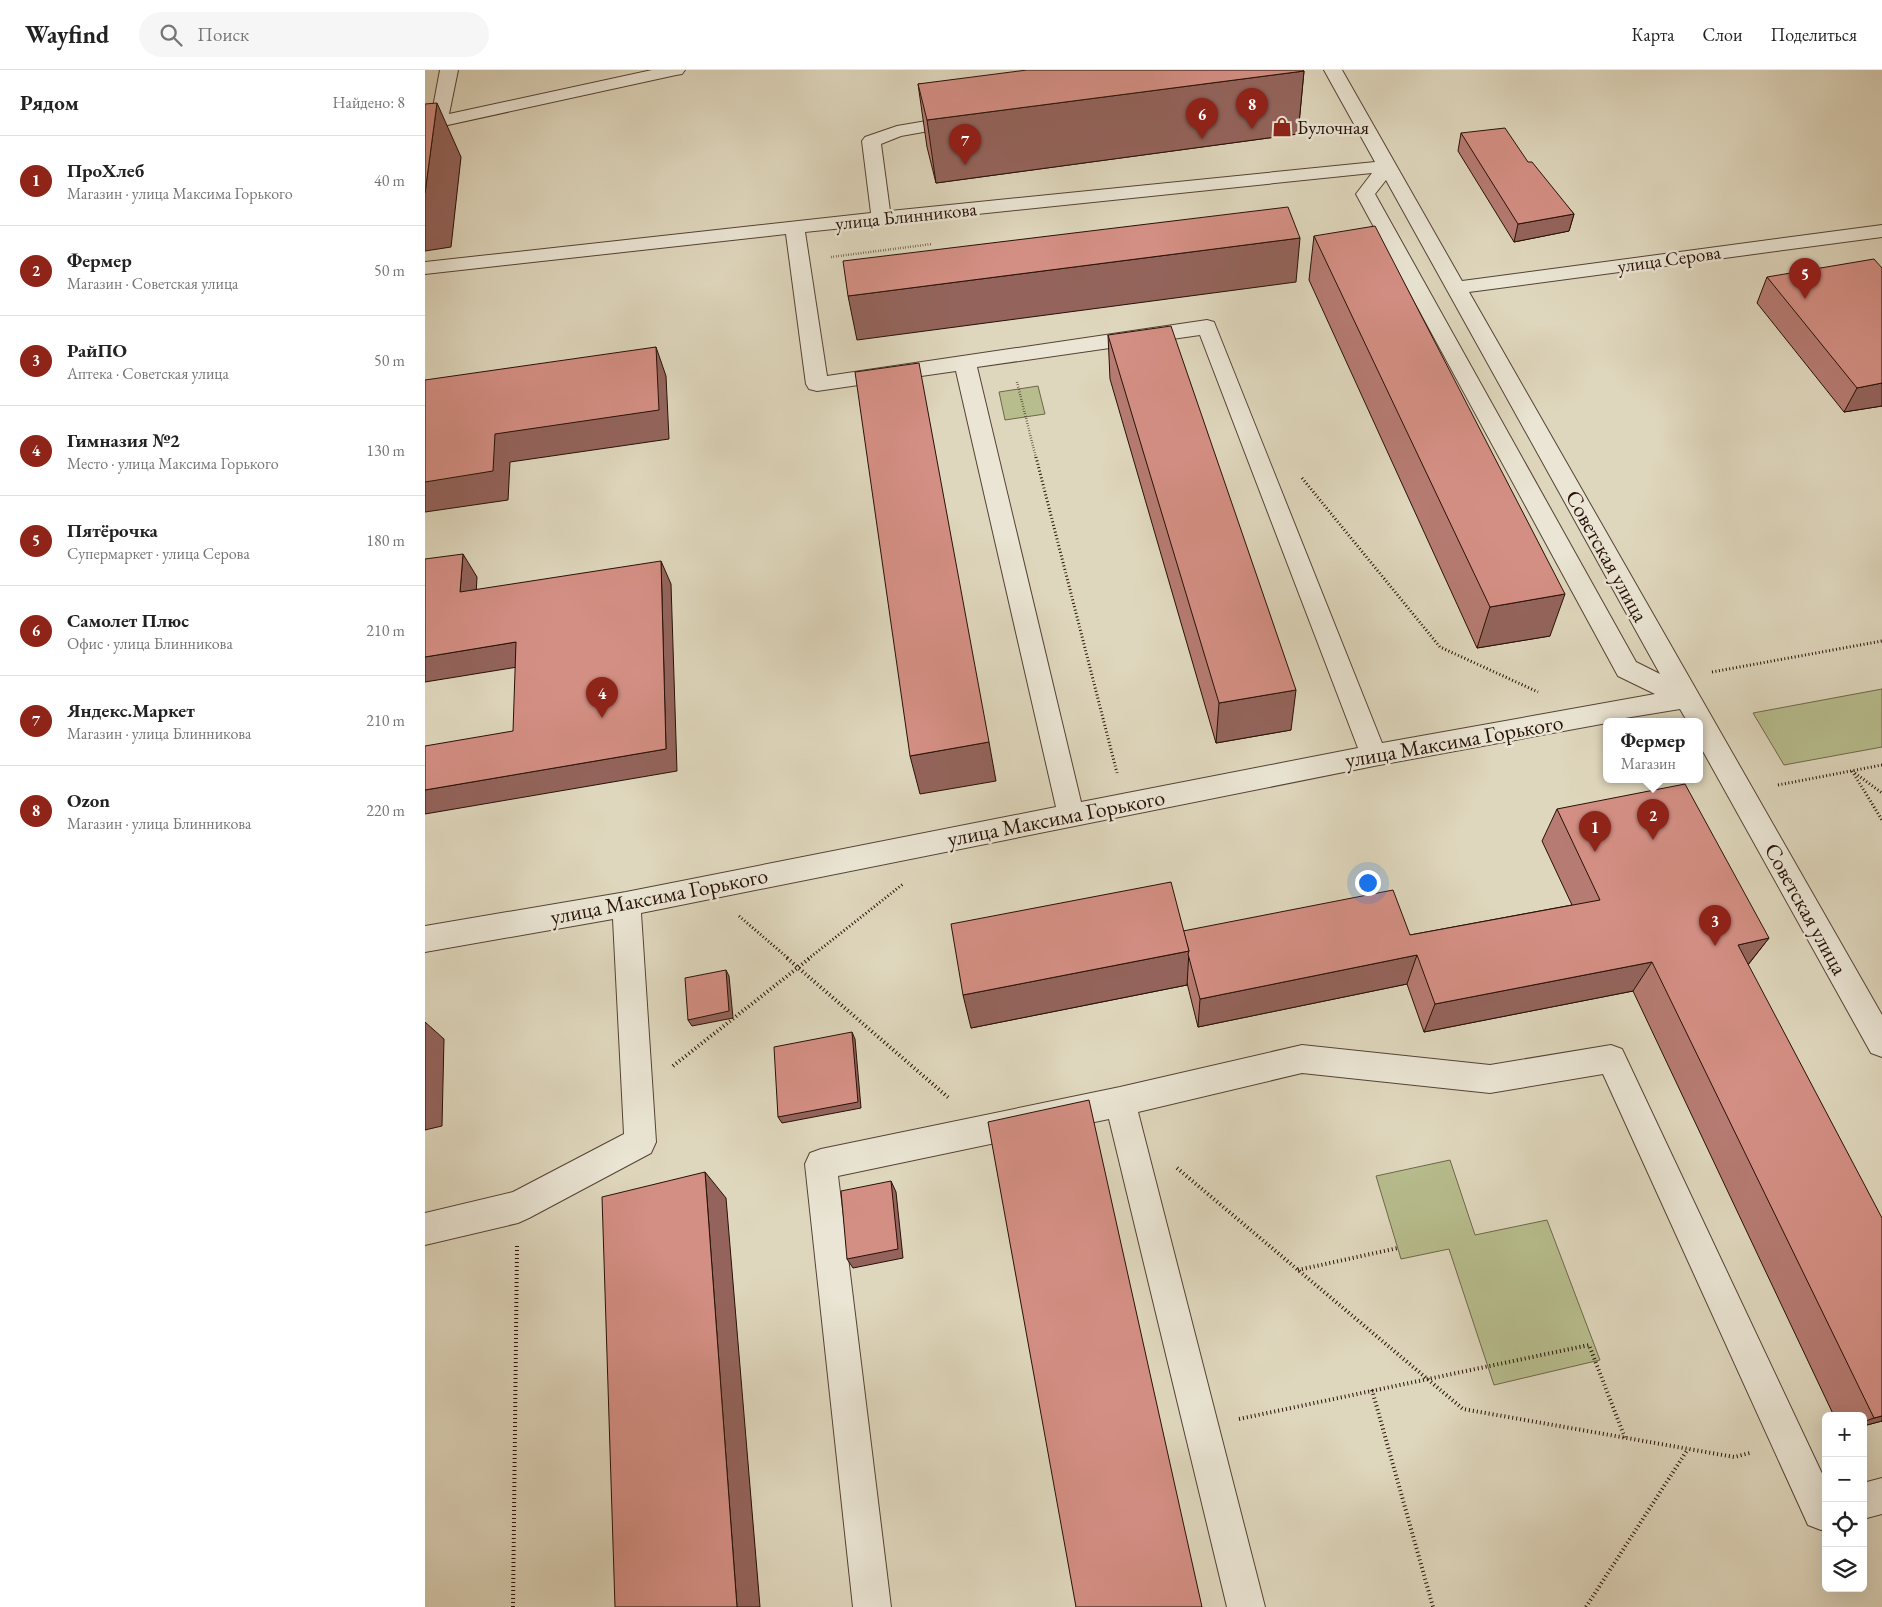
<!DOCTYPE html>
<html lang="ru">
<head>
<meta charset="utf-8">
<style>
  :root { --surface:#fff; --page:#f6f6f6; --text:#222; --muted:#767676; --line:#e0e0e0; --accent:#8f2418 }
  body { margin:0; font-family:"EB Garamond",serif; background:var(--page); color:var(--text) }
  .controls { position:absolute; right:15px; bottom:15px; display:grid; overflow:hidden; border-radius:8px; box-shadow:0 5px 20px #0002 }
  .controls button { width:45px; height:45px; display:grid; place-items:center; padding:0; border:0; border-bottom:1px solid var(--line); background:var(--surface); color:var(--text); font:25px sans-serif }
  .you { position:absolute; left:942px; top:812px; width:18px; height:18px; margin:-12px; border:4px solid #fff; border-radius:50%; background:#1a73e8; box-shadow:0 0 0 8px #1a73e833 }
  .badge { display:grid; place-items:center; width:32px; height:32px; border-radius:50%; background:var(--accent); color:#fff; font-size:16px; font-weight:700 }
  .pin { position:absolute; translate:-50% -41px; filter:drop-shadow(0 1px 2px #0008) }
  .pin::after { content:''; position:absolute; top:26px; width:18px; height:15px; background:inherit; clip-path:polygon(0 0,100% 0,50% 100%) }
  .popup { position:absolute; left:1178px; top:648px; width:100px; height:65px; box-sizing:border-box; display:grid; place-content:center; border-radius:8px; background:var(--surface); filter:drop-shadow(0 1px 4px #0005); font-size:16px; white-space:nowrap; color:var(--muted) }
  .popup b { font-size:19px; color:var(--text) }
  .popup::after { content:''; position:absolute; left:50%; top:100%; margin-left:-10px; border:10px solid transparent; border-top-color:var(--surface) }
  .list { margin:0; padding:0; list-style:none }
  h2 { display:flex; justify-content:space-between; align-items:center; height:65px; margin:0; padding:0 20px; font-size:21px }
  h2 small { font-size:16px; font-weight:400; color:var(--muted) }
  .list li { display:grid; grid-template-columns:32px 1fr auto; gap:15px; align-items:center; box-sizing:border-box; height:90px; padding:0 20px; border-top:1px solid var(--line) }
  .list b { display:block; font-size:19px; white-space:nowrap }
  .list p { margin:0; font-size:16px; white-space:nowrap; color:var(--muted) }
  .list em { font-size:16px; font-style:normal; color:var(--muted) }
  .icon { flex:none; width:28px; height:28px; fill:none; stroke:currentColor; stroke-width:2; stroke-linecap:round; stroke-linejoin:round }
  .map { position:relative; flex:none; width:1457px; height:1537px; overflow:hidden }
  header { display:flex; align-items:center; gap:30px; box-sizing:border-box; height:70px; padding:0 25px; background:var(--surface); border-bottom:1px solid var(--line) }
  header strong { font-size:24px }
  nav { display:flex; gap:28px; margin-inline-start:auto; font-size:18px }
  .search { width:350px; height:45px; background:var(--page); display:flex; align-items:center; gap:12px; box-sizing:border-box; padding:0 18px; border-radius:28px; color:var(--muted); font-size:19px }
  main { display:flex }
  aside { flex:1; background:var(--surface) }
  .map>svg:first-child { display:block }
  .green { fill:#b7bd8d; stroke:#6f664a }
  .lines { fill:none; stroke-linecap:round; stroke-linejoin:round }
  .minor-casing { stroke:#554234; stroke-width:2 }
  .path-far2 { stroke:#271007; stroke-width:2.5; stroke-dasharray:0.5 2; stroke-linecap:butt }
  .path-far1 { stroke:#271007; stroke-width:3; stroke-dasharray:1 2.5; stroke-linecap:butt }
  .path { stroke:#271007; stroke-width:4; stroke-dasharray:1 3; stroke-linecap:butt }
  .minor { fill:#eae5d4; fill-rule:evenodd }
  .wall { fill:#b67b72; stroke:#271007 }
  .shaded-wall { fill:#94645c; stroke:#271007 }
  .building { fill:#d48f84; stroke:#271007 }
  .labels { text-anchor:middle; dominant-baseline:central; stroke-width:5; stroke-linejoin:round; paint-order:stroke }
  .far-poi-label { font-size:19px; fill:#271007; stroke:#eae5d4; text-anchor:start }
  .far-street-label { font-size:19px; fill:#271007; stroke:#eae5d4 }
  .street-label { font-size:22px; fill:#271007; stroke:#eae5d4 }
</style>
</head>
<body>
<header>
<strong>Wayfind</strong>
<div class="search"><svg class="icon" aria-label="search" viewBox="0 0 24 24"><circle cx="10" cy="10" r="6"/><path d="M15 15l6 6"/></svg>Поиск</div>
<nav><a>Карта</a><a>Слои</a><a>Поделиться</a></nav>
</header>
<main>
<aside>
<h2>Рядом<small>Найдено: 8</small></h2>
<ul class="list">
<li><span class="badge">1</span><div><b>ПроХлеб</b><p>Магазин · улица Максима Горького</p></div><em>40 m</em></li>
<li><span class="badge">2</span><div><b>Фермер</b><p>Магазин · Советская улица</p></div><em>50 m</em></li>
<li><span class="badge">3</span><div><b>РайПО</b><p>Аптека · Советская улица</p></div><em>50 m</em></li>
<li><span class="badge">4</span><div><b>Гимназия №2</b><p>Место · улица Максима Горького</p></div><em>130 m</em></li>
<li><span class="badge">5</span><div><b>Пятёрочка</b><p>Супермаркет · улица Серова</p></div><em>180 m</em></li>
<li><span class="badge">6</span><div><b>Самолет Плюс</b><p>Офис · улица Блинникова</p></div><em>210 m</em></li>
<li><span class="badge">7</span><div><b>Яндекс.Маркет</b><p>Магазин · улица Блинникова</p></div><em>210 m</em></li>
<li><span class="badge">8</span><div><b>Ozon</b><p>Магазин · улица Блинникова</p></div><em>220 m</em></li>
</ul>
</aside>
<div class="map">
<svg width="1457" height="1537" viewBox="0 0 1457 1537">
  <rect width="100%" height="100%" fill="#dfd7bd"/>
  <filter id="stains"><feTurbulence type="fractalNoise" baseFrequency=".004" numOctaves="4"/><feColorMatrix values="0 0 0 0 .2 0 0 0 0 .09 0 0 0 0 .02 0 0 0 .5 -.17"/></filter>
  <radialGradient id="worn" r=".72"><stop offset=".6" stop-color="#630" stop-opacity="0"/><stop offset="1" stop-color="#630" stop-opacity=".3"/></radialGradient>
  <!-- green -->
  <g class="green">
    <polygon points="613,316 620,344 580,350 574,322"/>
    <polygon points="1457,619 1457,677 1359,695 1328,643"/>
    <polygon points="1025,1090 1050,1165 1122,1150 1175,1290 1069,1315 1024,1179 976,1189 951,1106"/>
  </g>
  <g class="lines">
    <defs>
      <g id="minor">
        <polygon points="15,0 33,0 24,44 227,0 260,0 257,4 251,5 0,60 0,50 6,48"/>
        <path d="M899 0H917L1037 211 1457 155V167L1044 222 1457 945V987L1446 983 1274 674V651H1262L1255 639 1182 651V653L949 696 216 843 231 1072 226 1083 104 1148 93 1153 0 1175V1143L88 1122 199 1064 188 849 0 882V856L201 822 631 737 531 301 392 321 384 319 381 314 361 164 0 204V192L446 143 437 71 440 67 472 56 537 45 543 46 546 50 543 54 476 66 456 74 465 141 950 92ZM947 103 931 124 1193 606 1230 624 957 673 789 252 782 250 402 306 380 162ZM961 110 1235 604 1211 592 950 124ZM775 265 933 678 656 732 552 297Z"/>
        <polygon points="877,975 1065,995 1186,975 1197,979 1401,1412 1401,1458 1396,1460 1383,1455 1178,1004 1065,1023 877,1003 713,1042 840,1537 802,1537 684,1049 413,1106 466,1537 428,1537 380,1094 385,1083 396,1079 695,1017"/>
        <polygon points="1457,1408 1457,1444 1438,1449 1438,1413"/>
      </g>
    </defs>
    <!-- minor casing -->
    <use href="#minor" class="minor-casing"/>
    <!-- path-far2 -->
    <g class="path-far2">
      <polyline points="406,187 507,174"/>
      <polyline points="592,312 611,388"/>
    </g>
    <!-- path-far1 -->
    <g class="path-far1">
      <polyline points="611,387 692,703"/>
      <polyline points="877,408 1015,577 1113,622"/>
      <polyline points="1287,602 1457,571"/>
      <polyline points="1427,701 1457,750"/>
      <polyline points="1430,703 1457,723"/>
      <polyline points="1353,715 1457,695"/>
      <polyline points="314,846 364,889"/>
      <polyline points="383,889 478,814"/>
    </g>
    <!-- path -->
    <g class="path">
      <polyline points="362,888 525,1029"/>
      <polyline points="248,996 385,888"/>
      <polyline points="752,1098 1038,1339 1309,1387 1325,1383"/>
      <polyline points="873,1200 973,1178"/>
      <polyline points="947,1320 1008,1537"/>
      <polyline points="814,1349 1164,1275 1200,1368"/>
      <polyline points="88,1537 92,1176"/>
      <polyline points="1161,1537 1263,1379"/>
    </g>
    <!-- minor -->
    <use href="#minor" class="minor"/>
  </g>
  <!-- wall -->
  <g class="wall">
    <polygon points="879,1 873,64 511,113 502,77 493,14"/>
    <polygon points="1036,63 1103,92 1149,144 1144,161 1089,172 1033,81"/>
    <polygon points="889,166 1125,566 1052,578 884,210"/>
    <polygon points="1342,207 1457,336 1419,342 1332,233"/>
    <polygon points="683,265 866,660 791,673 685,309"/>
    <polygon points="1132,739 1344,868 1323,895 1457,1351 1438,1356 1438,1346 1409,1346 1208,921 999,962 982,914 773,957 762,913 762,915 546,958 758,861 985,865 1147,835 1117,771"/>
  </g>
  <!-- shaded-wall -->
  <g class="shaded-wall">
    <polygon points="879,1 873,64 511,113 502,50"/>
    <polygon points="12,33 36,87 26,177 0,181 0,123"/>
    <polygon points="1149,144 1144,161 1089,172 1093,154"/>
    <polygon points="875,168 871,212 432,270 423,226"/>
    <polygon points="231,277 241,306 244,369 85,392 83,430 0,442 0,412 70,364"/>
    <polygon points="1457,313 1457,336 1419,342 1432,318"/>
    <polygon points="38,484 52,507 50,545 35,522"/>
    <polygon points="236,491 246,514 252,701 0,744 0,720 241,679"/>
    <polygon points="1140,524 1125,566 1052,578 1065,537"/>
    <polygon points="91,572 105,595 0,612 0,587"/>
    <polygon points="871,620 866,660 791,673 794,633"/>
    <polygon points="564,672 571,711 495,724 485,686"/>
    <polygon points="1344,868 1321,897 1313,875"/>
    <polygon points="764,881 762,915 546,958 538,925"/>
    <polygon points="992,885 982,914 773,957 775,929"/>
    <polygon points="1227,892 1208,921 999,962 1010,934"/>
    <polygon points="301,900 304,906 308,948 267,956 263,950"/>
    <polygon points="0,952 19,969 17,1056 0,1060"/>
    <polygon points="427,962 430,969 436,1038 357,1053 353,1047"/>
    <polygon points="280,1102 301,1128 335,1537 312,1537"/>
    <polygon points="466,1111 471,1122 478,1188 428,1198 422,1189"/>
    <polygon points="1457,1346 1457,1351 1438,1356 1438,1352 1449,1348"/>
  </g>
  <!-- building -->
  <g class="building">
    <polygon points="602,0 878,0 879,1 502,50 493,14"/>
    <polygon points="12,33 0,123 0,34"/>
    <polygon points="1080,58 1103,92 1107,92 1149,144 1093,154 1036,63"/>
    <polygon points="863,137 875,168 423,226 418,191"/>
    <polygon points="950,156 1140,524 1065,537 889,166"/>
    <polygon points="1449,189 1457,198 1457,313 1432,318 1342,207"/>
    <polygon points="746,256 871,620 794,633 683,265"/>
    <polygon points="231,277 234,340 70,364 68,401 0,412 0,310"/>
    <polygon points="494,293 564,672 485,686 430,302"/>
    <polygon points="38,484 35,522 236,491 241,679 0,720 0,676 88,661 91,572 0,587 0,489"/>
    <polygon points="1260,714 1344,868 1313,875 1457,1148 1457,1346 1449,1348 1227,892 1010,934 992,885 775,929 763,884 764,881 758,861 968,820 985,865 1175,830 1132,739"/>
    <polygon points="746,812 764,881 538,925 526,854"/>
    <polygon points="301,900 304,941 263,950 260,908"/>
    <polygon points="427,962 433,1032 353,1047 349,977"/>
    <polygon points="664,1030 777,1537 651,1537 563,1052"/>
    <polygon points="280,1102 312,1537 190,1537 177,1127"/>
    <polygon points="466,1111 473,1179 422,1189 416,1121"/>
  </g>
  <!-- icons -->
  <defs>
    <symbol id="shop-bare" viewBox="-9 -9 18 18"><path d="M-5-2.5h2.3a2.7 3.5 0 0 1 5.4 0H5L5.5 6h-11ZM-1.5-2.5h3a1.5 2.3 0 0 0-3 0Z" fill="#8f2418" stroke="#eae5d4" stroke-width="2.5" paint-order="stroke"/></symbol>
  </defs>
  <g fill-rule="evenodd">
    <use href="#shop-bare" x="843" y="43" width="28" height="28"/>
  </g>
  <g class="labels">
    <!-- far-poi labels -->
    <g class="far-poi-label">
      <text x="872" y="57">Булочная</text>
    </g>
    <!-- far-street labels -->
    <g class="far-street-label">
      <text transform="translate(481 146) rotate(-6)">улица Блинникова</text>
      <text transform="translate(1244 189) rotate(-8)">улица Серова</text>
    </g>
    <!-- street labels -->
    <g class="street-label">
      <text transform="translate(1182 486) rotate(61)">Советская улица</text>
      <text transform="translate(1029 671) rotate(-10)">улица Максима Горького</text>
      <text transform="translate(631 748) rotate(-11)">улица Максима Горького</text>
      <text transform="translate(234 826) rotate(-11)">улица Максима Горького</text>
      <text transform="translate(1381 839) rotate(61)">Советская улица</text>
    </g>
  </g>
  <rect width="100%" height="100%" filter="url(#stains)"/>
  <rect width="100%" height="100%" fill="url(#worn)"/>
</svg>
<div class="controls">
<button>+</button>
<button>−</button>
<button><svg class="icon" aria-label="locate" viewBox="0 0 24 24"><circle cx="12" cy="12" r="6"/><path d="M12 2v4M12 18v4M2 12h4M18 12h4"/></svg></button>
<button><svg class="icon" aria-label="layers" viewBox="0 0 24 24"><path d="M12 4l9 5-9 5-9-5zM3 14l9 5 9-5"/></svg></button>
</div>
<div class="you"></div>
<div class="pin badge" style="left:1170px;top:782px">1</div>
<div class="pin badge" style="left:1228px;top:770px">2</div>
<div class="popup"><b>Фермер</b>Магазин</div>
<div class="pin badge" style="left:1290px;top:876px">3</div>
<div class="pin badge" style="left:177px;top:648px">4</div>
<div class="pin badge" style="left:1380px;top:229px">5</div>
<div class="pin badge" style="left:777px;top:69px">6</div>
<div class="pin badge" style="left:540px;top:95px">7</div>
<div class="pin badge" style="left:827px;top:59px">8</div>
</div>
</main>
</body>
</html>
